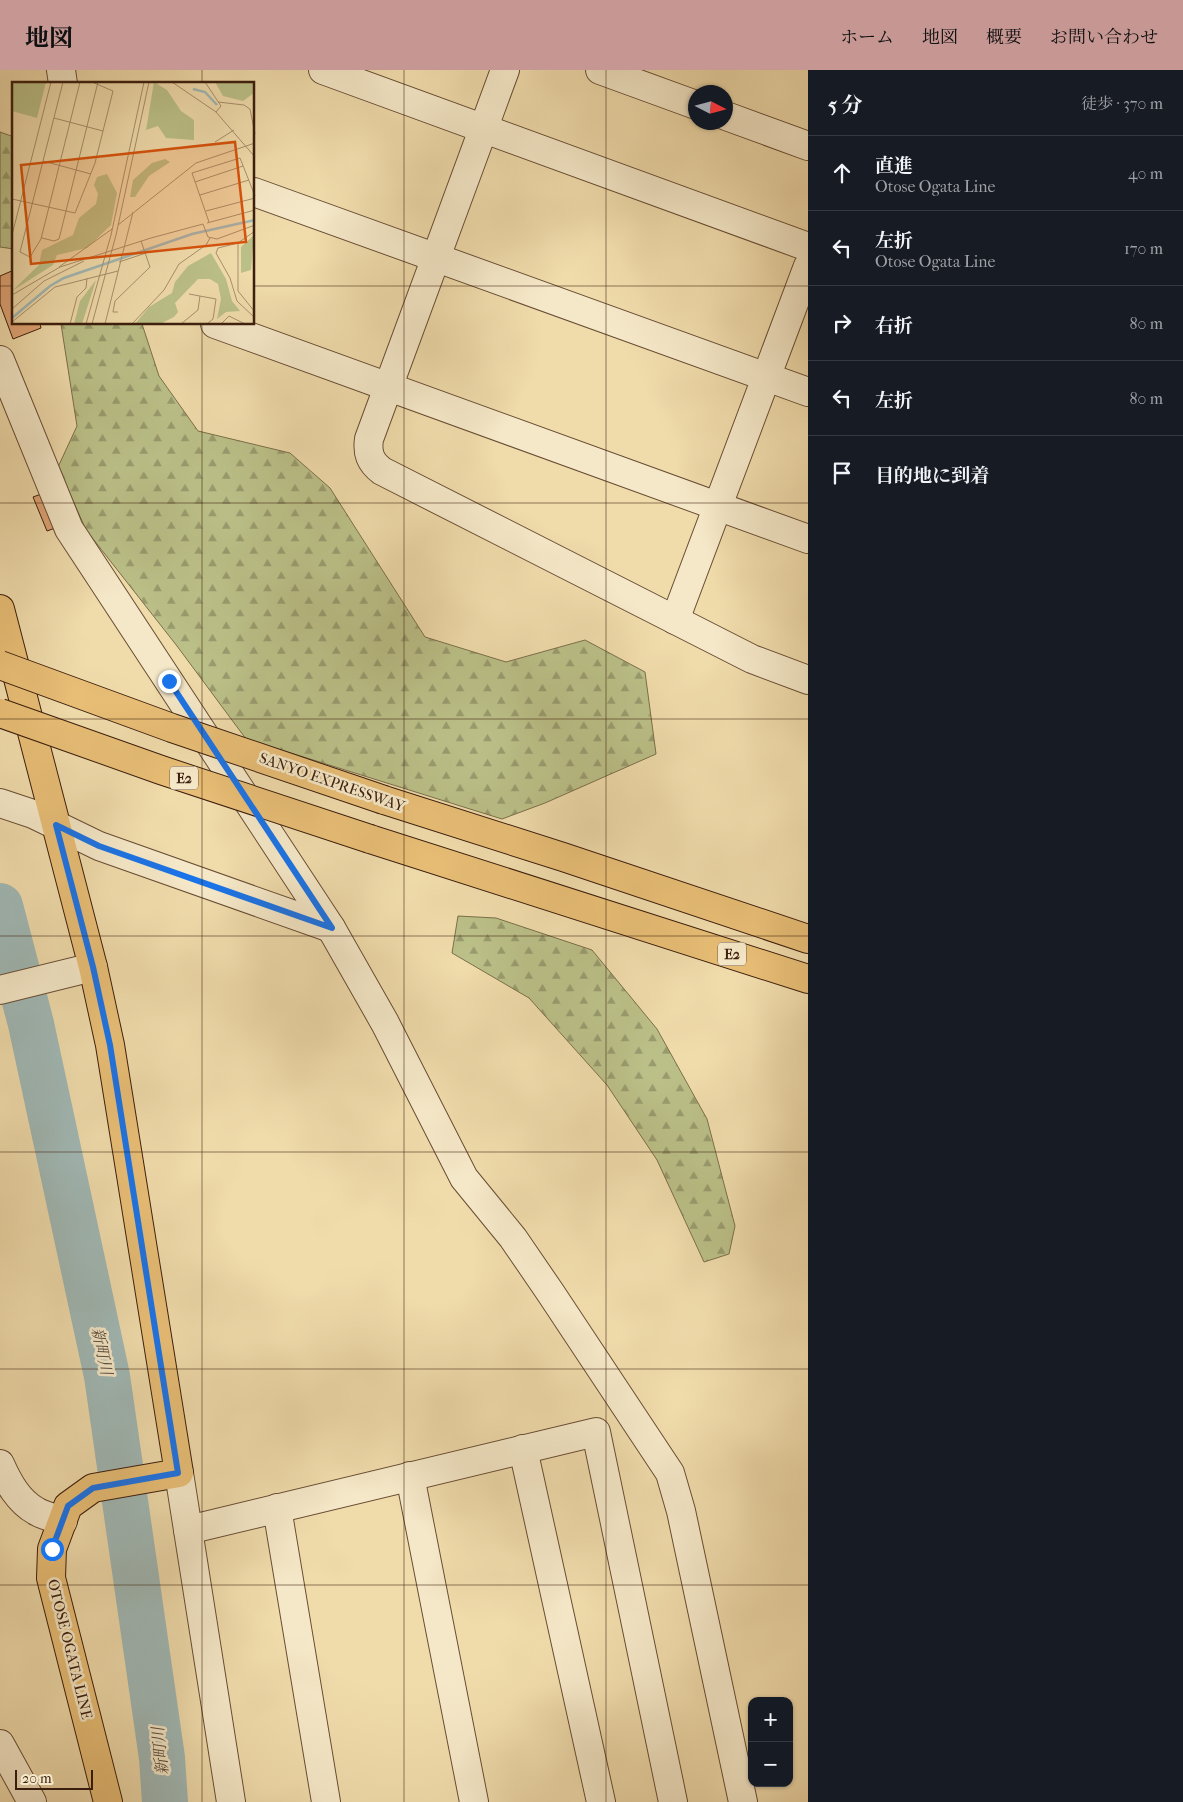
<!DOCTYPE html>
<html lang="ja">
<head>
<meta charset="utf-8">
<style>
  :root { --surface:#171b24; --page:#20242c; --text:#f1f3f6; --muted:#9ea1a6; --line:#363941; --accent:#c59692 }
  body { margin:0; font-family:"IM FELL French Canon","Noto Serif JP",serif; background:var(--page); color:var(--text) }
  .controls { position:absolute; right:15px; bottom:15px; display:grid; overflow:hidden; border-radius:10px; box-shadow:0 1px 4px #0004 }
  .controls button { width:45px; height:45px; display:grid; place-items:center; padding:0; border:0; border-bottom:1px solid var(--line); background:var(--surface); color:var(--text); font:25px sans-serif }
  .compass { position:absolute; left:688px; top:15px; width:45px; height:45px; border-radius:50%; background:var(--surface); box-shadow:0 1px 4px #0004; rotate:96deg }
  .scale { position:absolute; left:15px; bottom:12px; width:78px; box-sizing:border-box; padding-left:5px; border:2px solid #3b1e0d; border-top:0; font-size:14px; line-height:18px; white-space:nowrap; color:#3b1e0d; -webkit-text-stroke:4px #f5e8c8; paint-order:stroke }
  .stop { position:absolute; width:15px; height:15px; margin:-11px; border:4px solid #1a73e8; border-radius:50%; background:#fff }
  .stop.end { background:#1a73e8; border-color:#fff; box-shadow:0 1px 5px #0008 }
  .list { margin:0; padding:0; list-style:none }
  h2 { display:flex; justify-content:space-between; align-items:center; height:65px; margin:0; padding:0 20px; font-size:21px }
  h2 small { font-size:16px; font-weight:400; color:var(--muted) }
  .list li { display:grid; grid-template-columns:32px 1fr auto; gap:15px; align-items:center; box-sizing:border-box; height:75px; padding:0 20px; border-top:1px solid var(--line) }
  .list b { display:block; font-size:19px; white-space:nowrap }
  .list p { margin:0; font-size:16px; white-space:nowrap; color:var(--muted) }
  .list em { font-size:16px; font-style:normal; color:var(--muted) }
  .icon { flex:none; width:28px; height:28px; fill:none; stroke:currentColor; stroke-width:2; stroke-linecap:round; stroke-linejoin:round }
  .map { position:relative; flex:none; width:808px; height:1732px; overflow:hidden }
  header { display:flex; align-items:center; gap:30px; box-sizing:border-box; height:70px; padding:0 25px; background:var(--accent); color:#111 }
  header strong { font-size:24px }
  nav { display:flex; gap:28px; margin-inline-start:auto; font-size:18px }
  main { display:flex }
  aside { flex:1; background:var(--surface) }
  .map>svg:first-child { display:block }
  .forest { fill:url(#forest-firs); stroke:#7b6f4a }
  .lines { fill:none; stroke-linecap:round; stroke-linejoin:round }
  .river { stroke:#a0b8b5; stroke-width:46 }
  .building { fill:#e0a576; stroke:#3b1e0d }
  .minor-casing { stroke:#684d34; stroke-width:30 }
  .major-casing { stroke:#3b1e0d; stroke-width:30 }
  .highway-casing { stroke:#3b1e0d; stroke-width:30 }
  .minor { stroke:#f5e8c8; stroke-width:28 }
  .major { stroke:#e8be76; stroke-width:28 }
  .highway { stroke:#e8be76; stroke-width:28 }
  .highway-bridge-casing { stroke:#3b1e0d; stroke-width:30; stroke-linecap:butt }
  .highway-bridge { stroke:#e8be76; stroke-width:28 }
  .route { stroke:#1a73e8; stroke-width:6 }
  .grid { fill:none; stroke:#3b1e0d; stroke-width:1; stroke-opacity:0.55 }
  .labels { text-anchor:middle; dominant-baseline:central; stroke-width:5; stroke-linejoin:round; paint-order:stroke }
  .shield { fill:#f5e8c8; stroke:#735b45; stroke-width:1 }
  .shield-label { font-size:14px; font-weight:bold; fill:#3b1e0d }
  .street-label { font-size:15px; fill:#3b1e0d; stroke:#f5e8c8 }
  .water-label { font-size:16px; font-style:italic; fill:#594c3f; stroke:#f5e8c8 }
  .inset-river { fill:none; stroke:#a0b8b5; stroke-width:2.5 }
  .inset-road { fill:none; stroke:#a88f6c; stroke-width:1 }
  .view { fill:#d7530c; fill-opacity:0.15; stroke:#d7530c; stroke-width:2.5 }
  .inset-edge { fill:none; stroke:#3b1e0d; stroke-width:2.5 }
</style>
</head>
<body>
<header>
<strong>地図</strong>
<nav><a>ホーム</a><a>地図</a><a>概要</a><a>お問い合わせ</a></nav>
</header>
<main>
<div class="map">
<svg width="808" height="1732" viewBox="0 0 808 1732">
  <defs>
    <pattern id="forest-firs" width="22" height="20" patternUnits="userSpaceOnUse" patternTransform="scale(1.25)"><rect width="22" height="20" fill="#bbc088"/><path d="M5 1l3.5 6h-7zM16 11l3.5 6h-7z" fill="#999b6e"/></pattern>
  </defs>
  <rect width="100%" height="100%" fill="#f0dbab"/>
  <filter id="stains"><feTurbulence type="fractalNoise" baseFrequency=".004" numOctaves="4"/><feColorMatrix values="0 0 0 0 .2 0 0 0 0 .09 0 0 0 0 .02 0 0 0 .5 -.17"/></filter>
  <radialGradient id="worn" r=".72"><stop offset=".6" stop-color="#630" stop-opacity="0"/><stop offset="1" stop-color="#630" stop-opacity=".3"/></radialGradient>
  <!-- forest -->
  <g class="forest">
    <polygon points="0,62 14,67 14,179 0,177"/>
    <polygon points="61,254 142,254 159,306 198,361 290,383 330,418 425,567 506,592 585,570 645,602 656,684 545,733 502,749 246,669 177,576 86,460 58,397 77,356"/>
    <polygon points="458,846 496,848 592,880 657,959 707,1049 735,1156 729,1184 704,1192 657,1090 607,1015 529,928 452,883"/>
  </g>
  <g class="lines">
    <!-- river -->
    <polyline class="river" points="0,836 31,954 107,1306 162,1688 165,1732"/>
  </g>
  <!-- building -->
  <g class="building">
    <polygon points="14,200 14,254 40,254 41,258 13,269 0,234 0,206"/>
    <polygon points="44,423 58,457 47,461 33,427"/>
  </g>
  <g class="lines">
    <defs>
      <g id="minor">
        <polyline points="61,0 63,14"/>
        <polyline points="323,0 808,177"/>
        <path d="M505 0 369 369C367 383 370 392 382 401L752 589 808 610"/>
        <polyline points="600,0 696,35"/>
        <polyline points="726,46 808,76"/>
        <polyline points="254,122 808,322"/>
        <polyline points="215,254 808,469"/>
        <polyline points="0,290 69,459 331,858 385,953 464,1108 513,1168 550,1222 670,1403 681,1441 743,1732"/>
        <polyline points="675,550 808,196"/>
        <polyline points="0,733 33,744 99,776 331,858"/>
        <polyline points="0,920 93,897"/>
        <polyline points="523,1379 601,1732"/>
        <path d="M0 1394C8 1412 18 1431 36 1441 44 1446 55 1448 63 1451"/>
        <polyline points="179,1403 231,1732"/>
        <polyline points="410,1406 474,1732"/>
        <polyline points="277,1438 326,1732"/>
        <polyline points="188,1460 596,1362 673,1732"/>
        <polyline points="0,1674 32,1732"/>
      </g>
      <polyline id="major" points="0,539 93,897 110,975 179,1403 93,1418 68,1436 52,1479 51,1508 108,1732"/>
      <g id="highway">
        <polyline points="384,730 563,787 808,869"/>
        <polyline points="370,769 808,909"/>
      </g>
    </defs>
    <!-- minor casing -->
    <use href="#minor" class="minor-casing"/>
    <!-- major casing -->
    <use href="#major" class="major-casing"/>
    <!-- highway casing -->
    <use href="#highway" class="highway-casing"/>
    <!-- minor -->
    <use href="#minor" class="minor"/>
    <!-- major -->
    <use href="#major" class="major"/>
    <!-- highway -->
    <use href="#highway" class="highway"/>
    <defs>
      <g id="highway-bridge">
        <polyline points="0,595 172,658 384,730"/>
        <polyline points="0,643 161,700 370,769"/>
      </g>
    </defs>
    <!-- highway-bridge casing -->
    <use href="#highway-bridge" class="highway-bridge-casing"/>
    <!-- highway-bridge -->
    <use href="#highway-bridge" class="highway-bridge"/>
  </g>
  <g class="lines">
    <!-- route -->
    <polyline class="route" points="52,1479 68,1436 93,1418 178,1403 110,975 93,897 56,755 99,776 332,858 169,611"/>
  </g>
  <!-- grid -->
  <path class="grid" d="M202 0V14M404 0V1732M606 0V1732M0 216H14M254 216H808M202 254V1732M0 433H808M0 649H808M0 866H808M0 1082H808M0 1299H808M0 1515H808"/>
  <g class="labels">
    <!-- shield labels -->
    <g class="shield">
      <rect x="170" y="696.5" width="28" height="23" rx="4"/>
      <rect x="718" y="872.5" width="28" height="23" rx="4"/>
    </g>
    <g class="shield-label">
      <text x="184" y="708">E2</text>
      <text x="732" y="884">E2</text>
    </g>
    <!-- street labels -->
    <g class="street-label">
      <text transform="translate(332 712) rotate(19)">SANYO EXPRESSWAY</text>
      <text transform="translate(70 1579) rotate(76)">OTOSE OGATA LINE</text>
    </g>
    <!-- water labels -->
    <g class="water-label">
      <text transform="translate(102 1281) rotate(78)">新町川</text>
      <text transform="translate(160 1681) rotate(-96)">新町川</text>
    </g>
  </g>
  <!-- overview -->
  <g transform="translate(12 12)">
    <rect width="242" height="242" fill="#f0dbab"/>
    <path d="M142 0 155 8 169 29 182 38V58L154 56 146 44 134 48ZM203 0H242V11L231 19 211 14ZM153 77 158 80 137 94 123 115H118L121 98 140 81ZM95 92 105 111 99 143 75 166 45 173 41 183 0 209 27 183 30 168 61 153 67 136 84 122 86 112 82 103 85 95ZM242 153 239 188 229 191V165ZM199 171 214 197 220 219 228 229 214 230 205 237 209 217 206 202 198 197H186L163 221 166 230 162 235 148 242H123L137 225 160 211 163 200 176 184ZM84 198 70 242H62L68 219Z" fill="#bbc088"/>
    <path d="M0 0H34L25 36 0 29Z" fill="#bbc088"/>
    <path class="inset-river" d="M181 7 193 10 205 23M0 236 38 204 52 196 180 152 243 138"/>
    <path class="inset-road" d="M51 0 8 170 18 175 29 157 68 0M160 0 204 30 243 75M193 0 209 24 204 30M206 20 232 23 238 27 243 52M42 36 91 49M203 60 222 48M31 79 79 92M183 100 231 84M188 113 237 98M0 117 63 131 83 81 101 9 80 0M194 129 243 116M197 140 180 91 228 76 243 114M195 141 243 128M106 143 184 81 243 61M243 149 226 161 206 166 204 171 218 196 225 219 243 236M0 153 39 0M30 156 42 159 47 157 86 0M226 161V209L243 230M107 180 134 171M47 185 100 147M177 212 204 217 201 237 195 242M0 213 48 185 139 156 191 142 196 155 205 157 243 143M0 227 32 199 72 179M106 230H101L103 219 138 185 129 159M0 240 43 205 106 189M58 242 65 215 74 206 75 196M74 242 99 153 132 0M80 242 104 153 137 0M93 242 121 130M120 242 152 208 167 182 194 163 198 156M169 242 186 228 188 214M209 242 217 234 233 242"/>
    <path class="view" d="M223 60 234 160 19 182 9 83Z"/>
    <rect width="242" height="242" class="inset-edge"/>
  </g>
  <rect width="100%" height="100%" filter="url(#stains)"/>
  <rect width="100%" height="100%" fill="url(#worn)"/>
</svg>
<div class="controls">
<button>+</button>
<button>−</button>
</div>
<svg class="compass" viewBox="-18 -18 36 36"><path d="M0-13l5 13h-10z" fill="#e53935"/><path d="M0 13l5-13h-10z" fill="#9ea1a6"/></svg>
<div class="scale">20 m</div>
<div class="stop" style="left:52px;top:1479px"></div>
<div class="stop end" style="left:169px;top:611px"></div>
</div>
<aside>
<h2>5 分<small>徒歩 · 370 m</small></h2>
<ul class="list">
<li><svg class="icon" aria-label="ahead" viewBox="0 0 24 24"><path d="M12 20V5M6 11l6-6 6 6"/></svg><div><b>直進</b><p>Otose Ogata Line</p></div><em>40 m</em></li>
<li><svg class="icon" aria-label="left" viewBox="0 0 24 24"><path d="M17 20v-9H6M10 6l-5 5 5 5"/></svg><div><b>左折</b><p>Otose Ogata Line</p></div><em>170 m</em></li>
<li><svg class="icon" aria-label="right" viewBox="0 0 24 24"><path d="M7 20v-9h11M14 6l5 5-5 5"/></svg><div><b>右折</b></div><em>80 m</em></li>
<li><svg class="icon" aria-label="left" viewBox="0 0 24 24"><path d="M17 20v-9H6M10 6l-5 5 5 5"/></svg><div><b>左折</b></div><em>80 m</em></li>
<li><svg class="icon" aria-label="arrive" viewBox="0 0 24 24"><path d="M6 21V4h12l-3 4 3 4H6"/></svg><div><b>目的地に到着</b></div></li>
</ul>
</aside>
</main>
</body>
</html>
